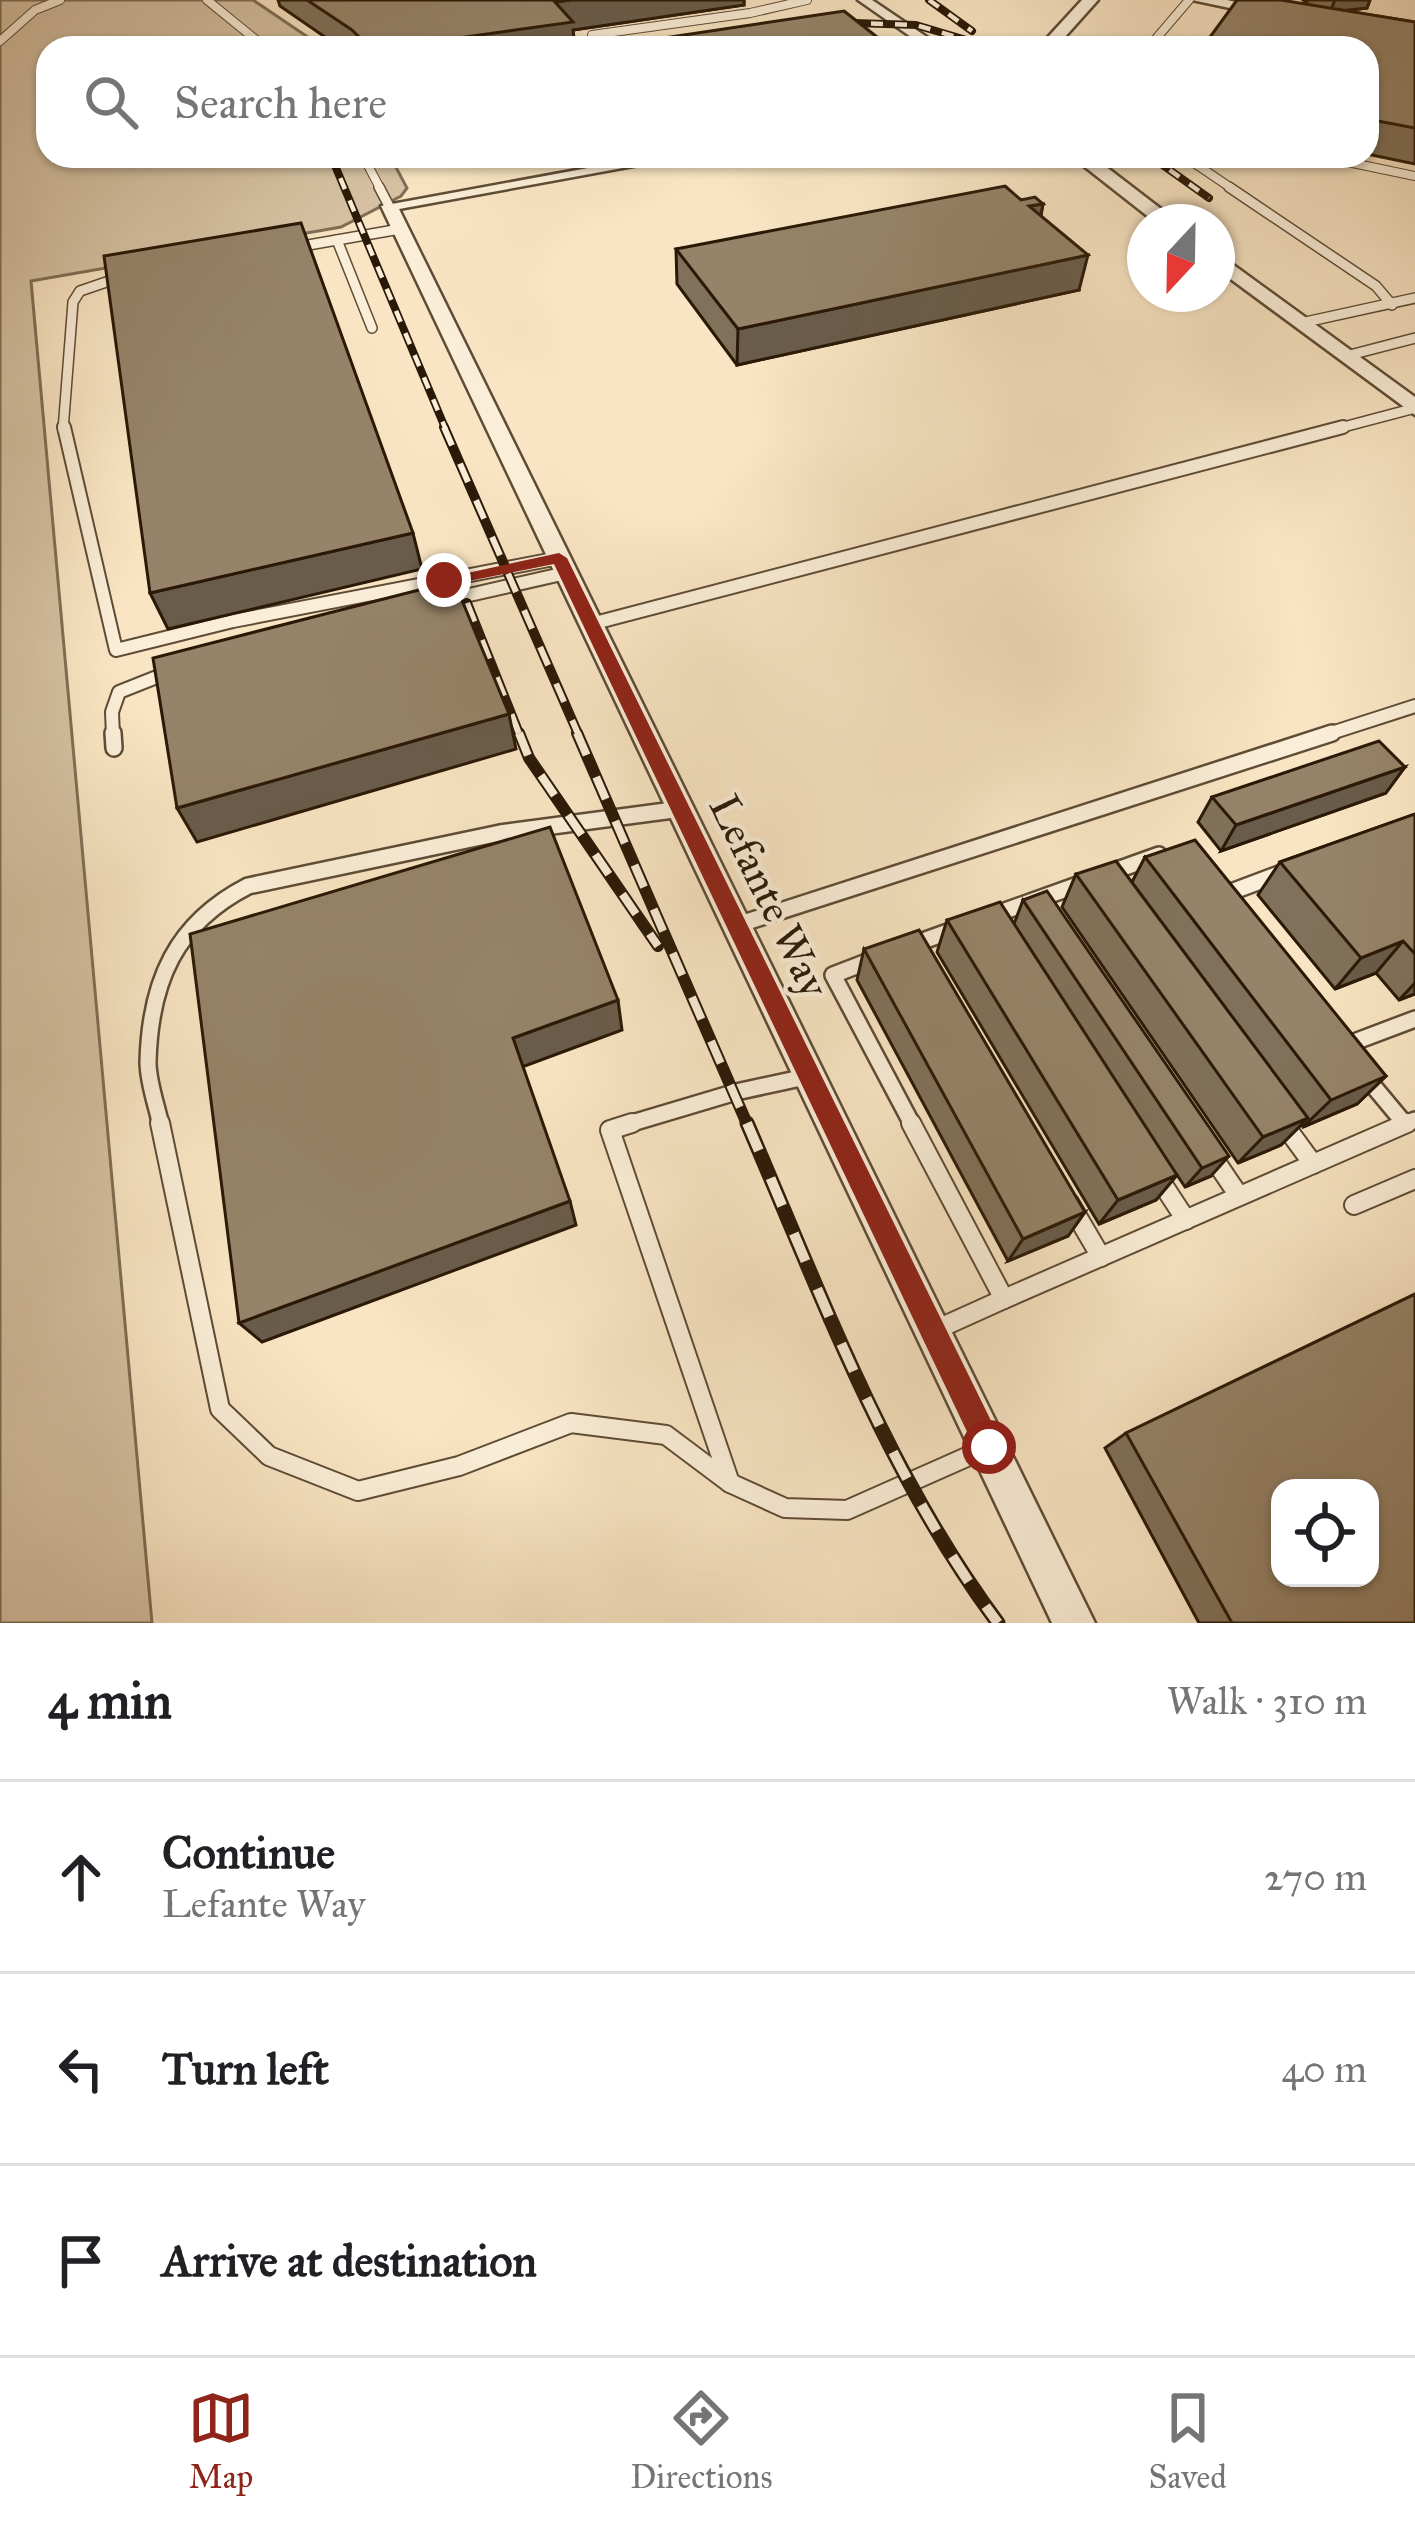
<!DOCTYPE html>
<html lang="en">
<head>
<meta charset="utf-8">
<style>
  :root { --surface:#fff; --page:#f2f2f2; --text:#202124; --muted:#757577; --line:#e0e0e0; --accent:#8f2418 }
  body { margin:0; font-family:"IM FELL Great Primer",serif; background:var(--page); color:var(--text) }
  .controls { position:absolute; right:36px; bottom:36px; display:grid; overflow:hidden; border-radius:24px; box-shadow:0 3px 9px #0004 }
  .controls button { width:108px; height:108px; display:grid; place-items:center; padding:0; border:0; border-bottom:3px solid var(--line); background:var(--surface); color:var(--text); font:60px sans-serif }
  .compass { position:absolute; left:1127px; top:204px; width:108px; height:108px; border-radius:50%; background:var(--surface); box-shadow:0 3px 9px #0004; rotate:202deg }
  .stop { position:absolute; width:36px; height:36px; margin:-27px; border:9px solid #8f2418; border-radius:50%; background:#fff }
  .stop.end { background:#8f2418; border-color:#fff; box-shadow:0 3px 12px #0008 }
  .list { margin:0; padding:0; list-style:none }
  h2 { display:flex; justify-content:space-between; align-items:center; height:156px; margin:0; padding:0 48px; font-size:51px }
  h2 small { font-size:39px; font-weight:400; color:var(--muted) }
  .list li { display:grid; grid-template-columns:78px 1fr auto; gap:36px; align-items:center; box-sizing:border-box; height:192px; padding:0 48px; border-top:3px solid var(--line) }
  .list b { display:block; font-size:45px; white-space:nowrap }
  .list p { margin:0; font-size:39px; white-space:nowrap; color:var(--muted) }
  .list em { font-size:39px; font-style:normal; color:var(--muted) }
  .icon { flex:none; width:66px; height:66px; fill:none; stroke:currentColor; stroke-width:2; stroke-linecap:round; stroke-linejoin:round }
  .map { position:relative; flex:none; width:1415px; height:1623px; overflow:hidden }
  .search { position:absolute; background:var(--surface); box-shadow:0 3px 9px #0004; left:36px; right:36px; top:36px; height:132px; display:flex; align-items:center; gap:30px; box-sizing:border-box; padding:0 42px; border-radius:36px; color:var(--muted); font-size:45px }
  .sheet { height:732px; background:var(--surface) }
  nav { display:flex; justify-content:space-around; align-items:center; box-sizing:border-box; height:168px; border-top:3px solid var(--line); background:var(--surface); font-size:33px; color:var(--muted) }
  nav a { display:grid; justify-items:center; gap:6px }
  nav .on { color:var(--accent) }
  .map>svg:first-child { display:block }
  .green { fill:#d6c2a3; stroke:#806e55; stroke-width:3 }
  .lines { fill:none; stroke-linecap:round; stroke-linejoin:round }
  .service-far4-casing { stroke:#5e4c36; stroke-width:10 }
  .service-far3-casing { stroke:#5e4c36; stroke-width:12 }
  .service-far2-casing { stroke:#5e4c36; stroke-width:16 }
  .service-far1-casing { stroke:#5e4c36; stroke-width:20 }
  .service-casing { stroke:#5e4c36; stroke-width:22 }
  .minor-casing { stroke:#5e4c36; stroke-width:5 }
  .tertiary-casing { stroke:#5e4c36; stroke-width:5 }
  .service-far4 { stroke:#fbeed8; stroke-width:8 }
  .service-far3 { stroke:#fbeed8; stroke-width:9 }
  .service-far2 { stroke:#fbeed8; stroke-width:12 }
  .service-far1 { stroke:#fbeed8; stroke-width:15 }
  .service { stroke:#fbeed8; stroke-width:18 }
  .minor { fill:#fbeed8; fill-rule:evenodd }
  .tertiary { fill:#fbeed8; fill-rule:evenodd }
  .rail-far3-casing { stroke:#2b1907; stroke-width:8 }
  .rail-far2-casing { stroke:#2b1907; stroke-width:10 }
  .rail-far1-casing { stroke:#2b1907; stroke-width:12 }
  .rail-casing { stroke:#2b1907; stroke-width:15 }
  .rail-far3 { stroke:#fbeed8; stroke-width:4.5; stroke-dasharray:12; stroke-linecap:butt }
  .rail-far2 { stroke:#fbeed8; stroke-width:6; stroke-dasharray:20; stroke-linecap:butt }
  .rail-far1 { stroke:#fbeed8; stroke-width:8; stroke-dasharray:24; stroke-linecap:butt }
  .rail { stroke:#fbeed8; stroke-width:10; stroke-dasharray:30; stroke-linecap:butt }
  .wall { fill:#81715a; stroke:#2b1907; stroke-width:3 }
  .shaded-wall { fill:#695c4a; stroke:#2b1907; stroke-width:3 }
  .building { fill:#968369; stroke:#2b1907; stroke-width:3; fill-rule:evenodd }
  .route { fill:#8f2418 }
  .labels { text-anchor:middle; dominant-baseline:central; stroke-width:9; stroke-linejoin:round; paint-order:stroke }
  .street-label { font-size:42px; fill:#2b1907; stroke:#fbeed8 }
</style>
</head>
<body>
<div class="map">
<svg width="1415" height="1623" viewBox="0 0 1415 1623">
  <rect width="100%" height="100%" fill="#f9e5c3"/>
  <filter id="stains"><feTurbulence type="fractalNoise" baseFrequency=".00167" numOctaves="4"/><feColorMatrix values="0 0 0 0 .2 0 0 0 0 .09 0 0 0 0 .02 0 0 0 .5 -.17"/></filter>
  <radialGradient id="worn" r=".72"><stop offset=".6" stop-color="#630" stop-opacity="0"/><stop offset="1" stop-color="#630" stop-opacity=".3"/></radialGradient>
  <!-- green -->
  <polygon class="green" points="0,0 253,0 324,48 48,48 48,156 390,156 407,188 401,196 341,227 31,281 152,1623 0,1623"/>
  <g class="lines">
    <defs>
      <g id="service-far4">
        <polyline points="207,0 266,48"/>
        <polyline points="592,35 750,13 807,0"/>
        <polyline points="0,41 35,10 60,0"/>
        <polyline points="1148,48 1189,0"/>
        <polyline points="363,156 381,190"/>
        <polyline points="1184,156 1234,190"/>
        <polyline points="1319,156 1415,176"/>
        <polyline points="1197,165 1222,160 1217,156"/>
      </g>
      <g id="service-far3">
        <polyline points="379,187 389,206"/>
        <polyline points="1229,187 1376,286 1392,305"/>
        <polyline points="337,240 372,328"/>
        <polyline points="291,248 400,229"/>
        <polyline points="1301,323 1415,298"/>
        <polyline points="1346,356 1415,338"/>
        <polyline points="63,430 73,302 80,291 121,277"/>
        <polyline points="1332,430 1415,408"/>
      </g>
      <g id="service-far2">
        <polyline points="64,427 116,650 233,621 559,558"/>
        <polyline points="443,601 566,573"/>
        <polyline points="591,624 1343,427"/>
        <polyline points="113,736 112,712 119,692 172,671"/>
        <polyline points="1322,736 1415,706"/>
      </g>
      <g id="service-far1">
        <polyline points="113,733 114,748"/>
        <polyline points="1106,874 1159,855"/>
        <polyline points="1223,895 1287,871"/>
        <polyline points="988,917 1086,882"/>
        <polyline points="737,925 1332,733"/>
        <polyline points="909,946 956,929"/>
        <polyline points="877,958 833,975 913,1126"/>
        <polyline points="1341,1047 1415,1019"/>
        <polyline points="1365,1076 1405,1124"/>
        <polyline points="1280,1120 1285,1126"/>
        <path d="M161 1126C157 1106 148 1083 148 1062 150 981 176 923 248 886L500 833 681 809"/>
        <polyline points="622,1126 736,1092 810,1076"/>
        <polyline points="1400,1126 1415,1120"/>
      </g>
      <g id="service">
        <polyline points="160,1123 220,1409 269,1456 358,1491 459,1466 571,1423 666,1435 730,1483 785,1508 847,1510 987,1448"/>
        <polyline points="632,1123 610,1130 730,1483"/>
        <polyline points="911,1123 1004,1299 1407,1123"/>
        <polyline points="1283,1123 1313,1164"/>
        <polyline points="1212,1156 1239,1196"/>
        <polyline points="1156,1174 1186,1220"/>
        <polyline points="1070,1204 1101,1257"/>
        <polyline points="1354,1205 1415,1179"/>
        <polyline points="933,1331 1004,1299"/>
      </g>
      <g id="minor">
        <polygon points="858,0 872,0 943,48 927,48"/>
        <polygon points="653,156 688,156 399,209 1095,1623 1052,1623 381,206"/>
      </g>
      <g id="tertiary">
        <polygon points="1082,0 1098,0 1055,48 1038,48"/>
        <polygon points="1192,0 1227,0 1285,13 1277,18"/>
        <polygon points="1071,156 1092,156 1178,222 1155,222"/>
        <polygon points="1217,253 1415,397 1415,415 1217,269"/>
      </g>
    </defs>
    <!-- service-far4 casing -->
    <use href="#service-far4" class="service-far4-casing"/>
    <!-- service-far3 casing -->
    <use href="#service-far3" class="service-far3-casing"/>
    <!-- service-far2 casing -->
    <use href="#service-far2" class="service-far2-casing"/>
    <!-- service-far1 casing -->
    <use href="#service-far1" class="service-far1-casing"/>
    <!-- service casing -->
    <use href="#service" class="service-casing"/>
    <!-- minor casing -->
    <use href="#minor" class="minor-casing"/>
    <!-- tertiary casing -->
    <use href="#tertiary" class="tertiary-casing"/>
    <!-- service-far4 -->
    <use href="#service-far4" class="service-far4"/>
    <!-- service-far3 -->
    <use href="#service-far3" class="service-far3"/>
    <!-- service-far2 -->
    <use href="#service-far2" class="service-far2"/>
    <!-- service-far1 -->
    <use href="#service-far1" class="service-far1"/>
    <!-- service -->
    <use href="#service" class="service"/>
    <!-- minor -->
    <use href="#minor" class="minor"/>
    <!-- tertiary -->
    <use href="#tertiary" class="tertiary"/>
    <defs>
      <g id="rail-far3">
        <polyline points="929,0 972,31"/>
        <polyline points="823,22 916,25 993,48"/>
        <polyline points="331,156 446,430"/>
        <polyline points="1150,156 1209,198"/>
      </g>
      <g id="rail-far2">
        <polyline points="444,427 579,736"/>
        <polyline points="467,603 520,736"/>
      </g>
      <g id="rail-far1">
        <polyline points="519,733 529,758 658,946"/>
        <polyline points="577,733 748,1126"/>
      </g>
      <path id="rail" d="M747 1123C821 1294 886 1473 998 1623"/>
    </defs>
    <!-- rail-far3 casing -->
    <use href="#rail-far3" class="rail-far3-casing"/>
    <!-- rail-far2 casing -->
    <use href="#rail-far2" class="rail-far2-casing"/>
    <!-- rail-far1 casing -->
    <use href="#rail-far1" class="rail-far1-casing"/>
    <!-- rail casing -->
    <use href="#rail" class="rail-casing"/>
    <!-- rail-far3 -->
    <use href="#rail-far3" class="rail-far3"/>
    <!-- rail-far2 -->
    <use href="#rail-far2" class="rail-far2"/>
    <!-- rail-far1 -->
    <use href="#rail-far1" class="rail-far1"/>
    <!-- rail -->
    <use href="#rail" class="rail"/>
  </g>
  <!-- wall -->
  <g class="wall">
    <polygon points="278,0 744,0 744,5 573,30 575,48 341,48 280,6"/>
    <polygon points="1303,0 1370,0 1367,8 1345,11 1415,22 1415,164 1367,154 1367,48"/>
    <polygon points="1021,200 1043,204 1041,216 1079,290 737,365 677,284 676,249"/>
    <polygon points="1386,793 1221,851 1198,822 1212,797"/>
    <polygon points="1415,814 1415,994 1399,1000 1376,973 1335,989 1258,895 1280,862"/>
    <polygon points="1145,857 1386,1076 1357,1104 1303,1127 1302,1124 1281,1145 1238,1163 1062,907 1076,874 1132,882"/>
    <polygon points="1023,900 1211,1176 1185,1187 1177,1175 1156,1200 1099,1224 937,952 947,920 1014,924"/>
    <polygon points="864,949 1085,1212 1068,1236 1008,1261 857,980"/>
    <polygon points="1126,1433 1415,1623 1199,1623 1105,1448"/>
  </g>
  <!-- shaded-wall -->
  <g class="shaded-wall">
    <polygon points="570,0 744,0 744,5 573,30 575,48 387,48 555,2"/>
    <polygon points="1335,0 1370,0 1367,8 1330,12"/>
    <polygon points="1043,204 1036,237 1029,206"/>
    <polygon points="1088,255 1079,290 737,365 738,329"/>
    <polygon points="413,533 422,569 168,629 150,593"/>
    <polygon points="509,714 516,749 197,842 177,808"/>
    <polygon points="1405,767 1386,793 1221,851 1236,825"/>
    <polygon points="1403,941 1376,973 1335,989 1361,958"/>
    <polygon points="1415,983 1415,994 1399,1000"/>
    <polygon points="618,1000 622,1030 522,1067 513,1038"/>
    <polygon points="1386,1076 1357,1104 1303,1127 1331,1100"/>
    <polygon points="1308,1118 1281,1145 1238,1163 1263,1137"/>
    <polygon points="1229,1156 1211,1176 1185,1187 1202,1168"/>
    <polygon points="1177,1175 1156,1200 1099,1224 1118,1200"/>
    <polygon points="570,1201 576,1225 262,1342 239,1323"/>
    <polygon points="1085,1212 1068,1236 1008,1261 1023,1239"/>
  </g>
  <!-- building -->
  <g class="building">
    <polygon points="307,0 570,0 555,2 573,22 387,48 370,48 352,30"/>
    <polygon points="1237,0 1281,0 1415,22 1415,128 1367,119 1367,48 1202,48"/>
    <polygon points="844,11 891,48 597,48"/>
    <polygon points="1005,186 1021,200 1035,197 1043,204 1029,206 1088,255 738,329 676,249"/>
    <polygon points="301,223 413,533 150,593 104,256"/>
    <polygon points="454,581 509,714 177,808 153,658"/>
    <polygon points="1379,741 1405,767 1236,825 1212,797"/>
    <polygon points="1415,814 1415,954 1403,941 1361,958 1280,862"/>
    <polygon points="550,827 618,1000 513,1038 570,1201 239,1323 190,934"/>
    <polygon points="1195,840 1386,1076 1331,1100 1145,857"/>
    <polygon points="1116,861 1308,1118 1263,1137 1076,874"/>
    <polygon points="1047,891 1229,1156 1202,1168 1023,900"/>
    <polygon points="1000,902 1177,1175 1118,1200 947,920"/>
    <polygon points="919,930 1085,1212 1023,1239 864,949"/>
    <path d="M1415 1294V1623H1232L1126 1433ZM1280 1488H1370V1578H1280Z"/>
  </g>
  <!-- route -->
  <polygon class="route" points="559,553 567,558 999,1437 1003,1447 999,1457 989,1461 979,1457 554,564 444,586 435,580"/>
  <g class="labels">
    <!-- street labels -->
    <g class="street-label">
      <text transform="translate(769 896) rotate(64)">Lefante Way</text>
    </g>
  </g>
  <rect width="100%" height="100%" filter="url(#stains)"/>
  <rect width="100%" height="100%" fill="url(#worn)"/>
</svg>
<div class="controls">
<button><svg class="icon" aria-label="locate" viewBox="0 0 24 24"><circle cx="12" cy="12" r="6"/><path d="M12 2v4M12 18v4M2 12h4M18 12h4"/></svg></button>
</div>
<svg class="compass" viewBox="-18 -18 36 36"><path d="M0-13l5 13h-10z" fill="#e53935"/><path d="M0 13l5-13h-10z" fill="#757577"/></svg>
<div class="stop" style="left:989px;top:1447px"></div>
<div class="stop end" style="left:444px;top:580px"></div>
<div class="search"><svg class="icon" aria-label="search" viewBox="0 0 24 24"><circle cx="10" cy="10" r="6"/><path d="M15 15l6 6"/></svg>Search here</div>
</div>
<section class="sheet">
<h2>4 min<small>Walk · 310 m</small></h2>
<ul class="list">
<li><svg class="icon" aria-label="ahead" viewBox="0 0 24 24"><path d="M12 20V5M6 11l6-6 6 6"/></svg><div><b>Continue</b><p>Lefante Way</p></div><em>270 m</em></li>
<li><svg class="icon" aria-label="left" viewBox="0 0 24 24"><path d="M17 20v-9H6M10 6l-5 5 5 5"/></svg><div><b>Turn left</b></div><em>40 m</em></li>
<li><svg class="icon" aria-label="arrive" viewBox="0 0 24 24"><path d="M6 21V4h12l-3 4 3 4H6"/></svg><div><b>Arrive at destination</b></div></li>
</ul>
</section>
<nav>
<a class="on"><svg class="icon" aria-label="map" viewBox="0 0 24 24"><path d="M3 6l6-2 6 2 6-2v14l-6 2-6-2-6 2zM9 4v14M15 6v14"/></svg>Map</a>
<a><svg class="icon" aria-label="directions" viewBox="0 0 24 24"><path d="M12 3l9 9-9 9-9-9zM9 14v-3h6M13 9l2 2-2 2"/></svg>Directions</a>
<a><svg class="icon" aria-label="saved" viewBox="0 0 24 24"><path d="M7 4h10v16l-5-4-5 4z"/></svg>Saved</a>
</nav>
</body>
</html>
